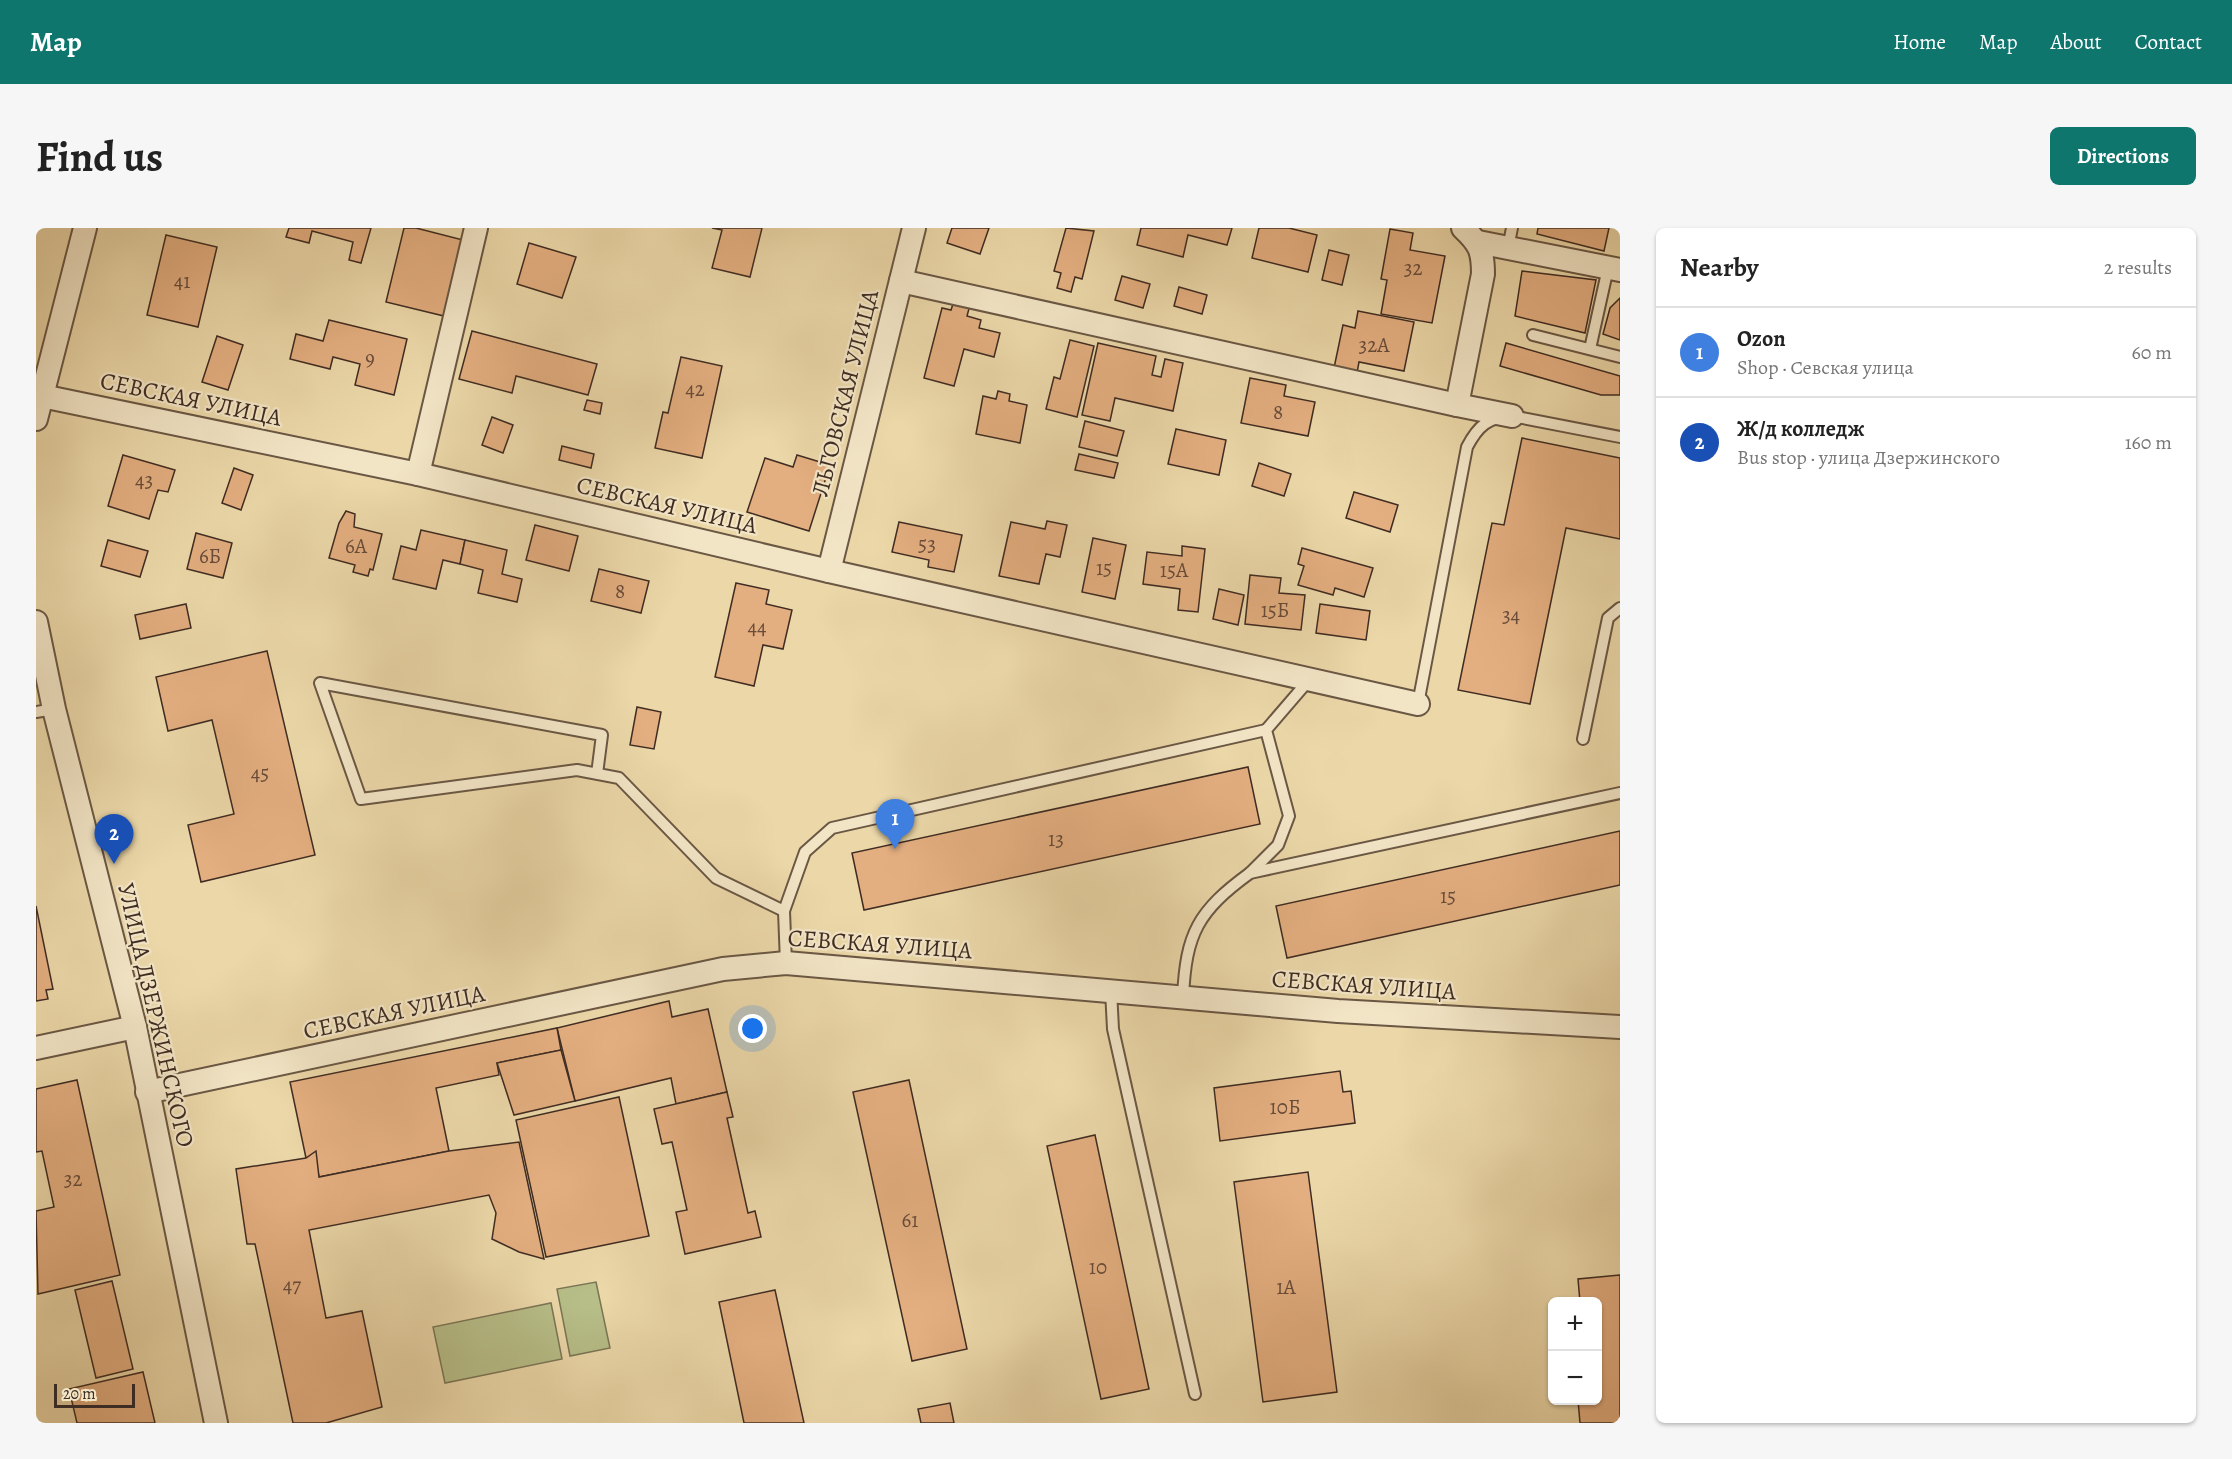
<!DOCTYPE html>
<html lang="en">
<head>
<meta charset="utf-8">
<style>
  :root { --surface:#fff; --page:#f6f6f6; --text:#222; --muted:#767676; --line:#e0e0e0; --accent:#0f766e }
  body { margin:0; font-family:Alegreya,serif; background:var(--page); color:var(--text) }
  .controls { position:absolute; right:18px; bottom:18px; display:grid; overflow:hidden; border-radius:9px; box-shadow:0 2px 4px #0004 }
  .controls button { width:54px; height:54px; display:grid; place-items:center; padding:0; border:0; border-bottom:2px solid var(--line); background:var(--surface); color:var(--text); font:30px sans-serif }
  .scale { position:absolute; left:18px; bottom:15px; width:81px; box-sizing:border-box; padding-left:6px; border:3px solid #3f2c22; border-top:0; font-size:16px; line-height:21px; white-space:nowrap; color:#3f2c22; -webkit-text-stroke:4px #f2e5c6; paint-order:stroke }
  .you { position:absolute; left:717px; top:801px; width:21px; height:21px; margin:-15px; border:4px solid #fff; border-radius:50%; background:#1a73e8; box-shadow:0 0 0 9px #1a73e833 }
  .badge { display:grid; place-items:center; width:39px; height:39px; border-radius:50%; background:var(--accent); color:#fff; font-size:20px; font-weight:700 }
  .pin { position:absolute; translate:-50% -50px; filter:drop-shadow(0 2px 3px #0008) }
  .pin::after { content:''; position:absolute; top:32px; width:21px; height:18px; background:inherit; clip-path:polygon(0 0,100% 0,50% 100%) }
  .list { margin:0; padding:0; list-style:none }
  h2 { display:flex; justify-content:space-between; align-items:center; height:78px; margin:0; padding:0 24px; font-size:26px }
  h2 small { font-size:20px; font-weight:400; color:var(--muted) }
  .list li { display:grid; grid-template-columns:39px 1fr auto; gap:18px; align-items:center; box-sizing:border-box; height:90px; padding:0 24px; border-top:2px solid var(--line) }
  .list b { display:block; font-size:22px; white-space:nowrap }
  .list p { margin:0; font-size:20px; white-space:nowrap; color:var(--muted) }
  .list em { font-size:20px; font-style:normal; color:var(--muted) }
  .map { position:relative; flex:none; width:1584px; height:1195px; overflow:hidden; border-radius:9px }
  header { display:flex; align-items:center; gap:36px; box-sizing:border-box; height:84px; padding:0 30px; background:var(--accent); color:#fff }
  header strong { font-size:28px }
  nav { display:flex; gap:33px; margin-inline-start:auto; font-size:21px }
  .intro { display:flex; align-items:center; justify-content:space-between; box-sizing:border-box; height:144px; padding:0 36px }
  h1 { margin:0; font-size:42px }
  .button { padding:15px 27px; border-radius:9px; background:var(--accent); color:#fff; font-size:21px; font-weight:700 }
  main { display:flex; gap:36px; padding:0 36px }
  aside { flex:1; background:var(--surface); border-radius:9px; box-shadow:0 2px 4px #0004 }
  .map>svg:first-child { display:block }
  .green { fill:#b7be88; stroke:#7b7555; stroke-width:1.5 }
  .building { fill:#e3ae80; stroke:#3f2c22; stroke-width:1.5 }
  .lines { fill:none; stroke-linecap:round; stroke-linejoin:round }
  .service-casing { stroke:#6a5744; stroke-width:14 }
  .minor-casing { stroke:#6a5744; stroke-width:26 }
  .service { stroke:#f2e5c6; stroke-width:10 }
  .minor { stroke:#f2e5c6; stroke-width:22 }
  .labels { text-anchor:middle; dominant-baseline:central; stroke-width:4.5; stroke-linejoin:round; paint-order:stroke }
  .number-label { font-size:21px; fill:#684c3a }
  .street-label { font-size:24px; fill:#3f2c22; stroke:#f2e5c6 }
</style>
</head>
<body>
<header>
<strong>Map</strong>
<nav><a>Home</a><a>Map</a><a>About</a><a>Contact</a></nav>
</header>
<div class="intro"><h1>Find us</h1><a class="button">Directions</a></div>
<main>
<div class="map">
<svg width="1584" height="1195" viewBox="0 0 1584 1195">
  <rect width="100%" height="100%" fill="#ebd7a8"/>
  <filter id="stains"><feTurbulence type="fractalNoise" baseFrequency=".00333" numOctaves="4"/><feColorMatrix values="0 0 0 0 .2 0 0 0 0 .09 0 0 0 0 .02 0 0 0 .5 -.17"/></filter>
  <radialGradient id="worn" r=".72"><stop offset=".6" stop-color="#630" stop-opacity="0"/><stop offset="1" stop-color="#630" stop-opacity=".3"/></radialGradient>
  <!-- green -->
  <g class="green">
    <polygon points="560,1054 574,1120 534,1128 521,1061"/>
    <polygon points="515,1075 526,1131 409,1155 397,1099"/>
  </g>
  <!-- building -->
  <g class="building">
    <polygon points="253,0 335,0 325,35 313,32 317,14 276,3 273,15 250,9"/>
    <polygon points="368,0 380,0 427,12 408,88 350,74"/>
    <polygon points="676,0 726,0 714,49 676,40 686,2"/>
    <polygon points="916,0 953,0 944,26 911,15"/>
    <polygon points="1030,0 1058,3 1046,51 1039,49 1035,64 1021,60 1025,45 1018,43"/>
    <polygon points="1105,0 1196,0 1191,17 1152,7 1147,29 1101,17"/>
    <polygon points="1223,0 1253,0 1281,7 1272,44 1216,30"/>
    <polygon points="1502,0 1573,0 1568,23 1501,6"/>
    <polygon points="1354,1 1377,5 1374,22 1409,28 1396,95 1345,86 1351,52 1345,51"/>
    <polygon points="130,7 181,19 162,99 111,87"/>
    <polygon points="493,15 540,29 526,70 481,56"/>
    <polygon points="1293,22 1313,27 1306,57 1286,52"/>
    <polygon points="1486,43 1560,52 1549,105 1479,88"/>
    <polygon points="1086,48 1114,56 1107,80 1079,72"/>
    <polygon points="1143,59 1171,67 1166,86 1138,78"/>
    <polygon points="1584,70 1584,112 1567,106 1574,80"/>
    <polygon points="918,73 934,77 931,88 945,92 943,100 964,105 958,129 928,121 918,158 888,150 906,80 915,82"/>
    <polygon points="1322,83 1378,94 1368,143 1323,134 1321,145 1298,140 1307,97 1319,100"/>
    <polygon points="293,92 371,111 358,167 319,157 324,136 297,129 294,141 254,131 260,106 287,113"/>
    <polygon points="436,103 561,136 552,167 480,148 476,165 423,151"/>
    <polygon points="181,108 207,117 192,162 166,154"/>
    <polygon points="1034,112 1058,118 1041,189 1010,181 1018,149 1024,151"/>
    <polygon points="1062,115 1120,128 1116,147 1125,149 1129,131 1147,135 1137,183 1079,170 1074,193 1046,187"/>
    <polygon points="1470,115 1584,148 1584,167 1565,167 1464,138"/>
    <polygon points="645,129 686,138 666,230 619,220 627,184 632,185"/>
    <polygon points="1214,150 1250,157 1248,168 1279,174 1272,208 1205,195"/>
    <polygon points="962,163 974,166 973,173 991,177 984,215 940,206 947,168 960,171"/>
    <polygon points="551,172 566,175 564,186 548,182"/>
    <polygon points="456,189 477,197 467,225 446,217"/>
    <polygon points="1049,193 1088,203 1081,228 1043,219"/>
    <polygon points="1140,201 1190,212 1183,247 1132,236"/>
    <polygon points="1486,210 1584,230 1584,311 1530,300 1494,476 1422,462 1456,295 1468,297"/>
    <polygon points="526,218 558,226 555,240 523,232"/>
    <polygon points="1043,226 1082,235 1078,250 1039,242"/>
    <polygon points="87,227 139,242 132,264 122,262 113,291 72,278"/>
    <polygon points="761,227 794,237 773,303 711,284 729,230 757,239"/>
    <polygon points="1223,235 1255,246 1248,268 1216,258"/>
    <polygon points="198,240 217,247 205,282 186,275"/>
    <polygon points="1318,264 1362,277 1354,304 1310,290"/>
    <polygon points="310,283 319,286 318,299 346,306 337,342 334,341 332,348 317,344 319,337 293,330 303,295"/>
    <polygon points="1011,293 1031,297 1024,329 1010,326 1003,356 963,348 975,294 1009,301"/>
    <polygon points="863,294 926,307 918,344 892,339 893,332 856,324"/>
    <polygon points="499,297 542,308 533,343 490,332"/>
    <polygon points="385,302 429,312 424,336 407,332 400,361 357,351 365,318 380,322"/>
    <polygon points="160,305 196,315 187,350 151,341"/>
    <polygon points="1057,310 1090,317 1079,371 1046,364"/>
    <polygon points="72,312 112,323 104,349 65,338"/>
    <polygon points="429,312 471,322 466,346 486,351 481,374 442,365 447,342 424,336"/>
    <polygon points="1146,318 1169,321 1162,384 1142,382 1144,361 1107,356 1111,324 1146,328"/>
    <polygon points="1266,320 1337,340 1328,369 1299,360 1297,367 1262,357 1268,338 1262,336"/>
    <polygon points="563,341 613,353 605,385 555,373"/>
    <polygon points="1214,347 1245,350 1243,365 1269,367 1265,402 1209,396"/>
    <polygon points="700,355 733,362 730,376 756,382 747,421 727,417 718,458 679,449"/>
    <polygon points="1183,361 1208,367 1202,397 1177,391"/>
    <polygon points="150,376 155,400 104,411 99,387"/>
    <polygon points="1284,376 1334,383 1330,412 1280,405"/>
    <polygon points="231,423 279,627 165,654 152,597 198,586 176,492 132,503 120,449"/>
    <polygon points="601,479 625,484 618,521 594,517"/>
    <polygon points="1212,539 1224,596 828,682 816,625"/>
    <polygon points="1584,603 1584,657 1251,730 1240,678"/>
    <polygon points="0,678 17,761 10,762 12,771 0,773"/>
    <polygon points="633,773 636,789 672,781 691,864 640,876 635,850 539,873 521,800"/>
    <polygon points="521,800 525,822 461,835 463,847 400,860 413,923 283,949 279,928 270,930 254,854"/>
    <polygon points="525,822 539,873 478,887 461,835"/>
    <polygon points="1304,843 1307,864 1315,863 1319,895 1184,913 1178,860"/>
    <polygon points="41,852 84,1047 2,1066 0,983 18,979 6,923 0,924 0,861"/>
    <polygon points="873,852 931,1121 876,1133 817,864"/>
    <polygon points="691,864 697,889 691,890 712,985 719,983 725,1009 649,1026 640,984 651,982 636,914 626,916 618,881"/>
    <polygon points="583,869 613,1008 510,1029 480,892"/>
    <polygon points="1059,907 1113,1161 1065,1171 1011,918"/>
    <polygon points="483,914 508,1031 483,1024 456,1011 460,985 453,967 273,1002 290,1090 326,1083 346,1179 290,1195 257,1195 219,1016 211,1016 200,941 270,930 280,923 283,949 413,923"/>
    <polygon points="1272,944 1301,1164 1227,1174 1198,954"/>
    <polygon points="1584,1047 1584,1195 1544,1195 1542,1172 1562,1172 1562,1074 1544,1074 1542,1051"/>
    <polygon points="76,1053 97,1141 60,1150 39,1062"/>
    <polygon points="739,1062 768,1195 708,1195 683,1074"/>
    <polygon points="107,1144 119,1195 41,1195 33,1161"/>
    <polygon points="914,1175 918,1195 885,1195 882,1181"/>
  </g>
  <g class="lines">
    <defs>
      <g id="service">
        <polyline points="1472,20 1476,0"/>
        <polyline points="1497,107 1584,129"/>
        <polyline points="1554,121 1572,40"/>
        <path d="M1382 476 1431 219C1442 198 1452 189 1476 188L1584 209"/>
        <polyline points="0,484 18,481"/>
        <polyline points="1547,511 1572,390 1584,380"/>
        <polyline points="561,546 566,507 284,455 325,571 541,542 583,550 680,650 748,683"/>
        <polyline points="1214,645 1242,617 1253,588 1230,502 1273,452"/>
        <polyline points="750,735 748,683 769,624 796,600 1230,502"/>
        <polyline points="1075,762 1077,801 1159,1166"/>
        <path d="M1147 769C1150 705 1162 683 1214 645L1584 565"/>
      </g>
      <g id="minor">
        <path d="M1427 0C1444 16 1447 23 1447 46L1421 177 1476 188"/>
        <polyline points="1442,14 1584,42"/>
        <polyline points="865,53 1421,177"/>
        <polyline points="6,168 382,246 793,343 1382,476"/>
        <polyline points="0,191 49,0"/>
        <polyline points="382,246 440,0"/>
        <polyline points="793,343 878,0"/>
        <polyline points="0,394 18,481 99,799 180,1195"/>
        <polyline points="0,820 99,799"/>
        <polyline points="111,864 687,741 750,735 1302,783 1584,799"/>
      </g>
    </defs>
    <!-- service casing -->
    <use href="#service" class="service-casing"/>
    <!-- minor casing -->
    <use href="#minor" class="minor-casing"/>
    <!-- service -->
    <use href="#service" class="service"/>
    <!-- minor -->
    <use href="#minor" class="minor"/>
  </g>
  <g class="labels">
    <!-- number labels -->
    <g class="number-label">
      <text x="1377" y="40">32</text>
      <text x="146" y="53">41</text>
      <text x="1338" y="117">32А</text>
      <text x="334" y="130">9</text>
      <text x="659" y="161">42</text>
      <text x="1242" y="184">8</text>
      <text x="108" y="252">43</text>
      <text x="891" y="316">53</text>
      <text x="320" y="318">6А</text>
      <text x="174" y="328">6Б</text>
      <text x="1068" y="340">15</text>
      <text x="1138" y="342">15А</text>
      <text x="584" y="363">8</text>
      <text x="1239" y="382">15Б</text>
      <text x="1475" y="387">34</text>
      <text x="721" y="399">44</text>
      <text x="224" y="545">45</text>
      <text x="1020" y="611">13</text>
      <text x="1412" y="668">15</text>
      <text x="1249" y="879">10Б</text>
      <text x="37" y="951">32</text>
      <text x="874" y="992">61</text>
      <text x="1062" y="1039">10</text>
      <text x="256" y="1057">47</text>
      <text x="1250" y="1059">1А</text>
    </g>
    <!-- street labels -->
    <g class="street-label">
      <text transform="translate(809 165) rotate(-76)">ЛЬГОВСКАЯ УЛИЦА</text>
      <text transform="translate(155 171) rotate(12)">СЕВСКАЯ УЛИЦА</text>
      <text transform="translate(631 277) rotate(13)">СЕВСКАЯ УЛИЦА</text>
      <text transform="translate(844 716) rotate(4)">СЕВСКАЯ УЛИЦА</text>
      <text transform="translate(1328 757) rotate(4)">СЕВСКАЯ УЛИЦА</text>
      <text transform="translate(358 784) rotate(-12)">СЕВСКАЯ УЛИЦА</text>
      <text transform="translate(120 787) rotate(77)">УЛИЦА ДЗЕРЖИНСКОГО</text>
    </g>
  </g>
  <rect width="100%" height="100%" filter="url(#stains)"/>
  <rect width="100%" height="100%" fill="url(#worn)"/>
</svg>
<div class="controls">
<button>+</button>
<button>−</button>
</div>
<div class="scale">20 m</div>
<div class="you"></div>
<div class="pin badge" style="left:859px;top:621px;background:#3f7fe0">1</div>
<div class="pin badge" style="left:78px;top:636px;background:#1a4fb4">2</div>
</div>
<aside>
<h2>Nearby<small>2 results</small></h2>
<ul class="list">
<li><span class="badge" style="background:#3f7fe0">1</span><div><b>Ozon</b><p>Shop · Севская улица</p></div><em>60 m</em></li>
<li><span class="badge" style="background:#1a4fb4">2</span><div><b>Ж/д колледж</b><p>Bus stop · улица Дзержинского</p></div><em>160 m</em></li>
</ul>
</aside>
</main>
</body>
</html>
